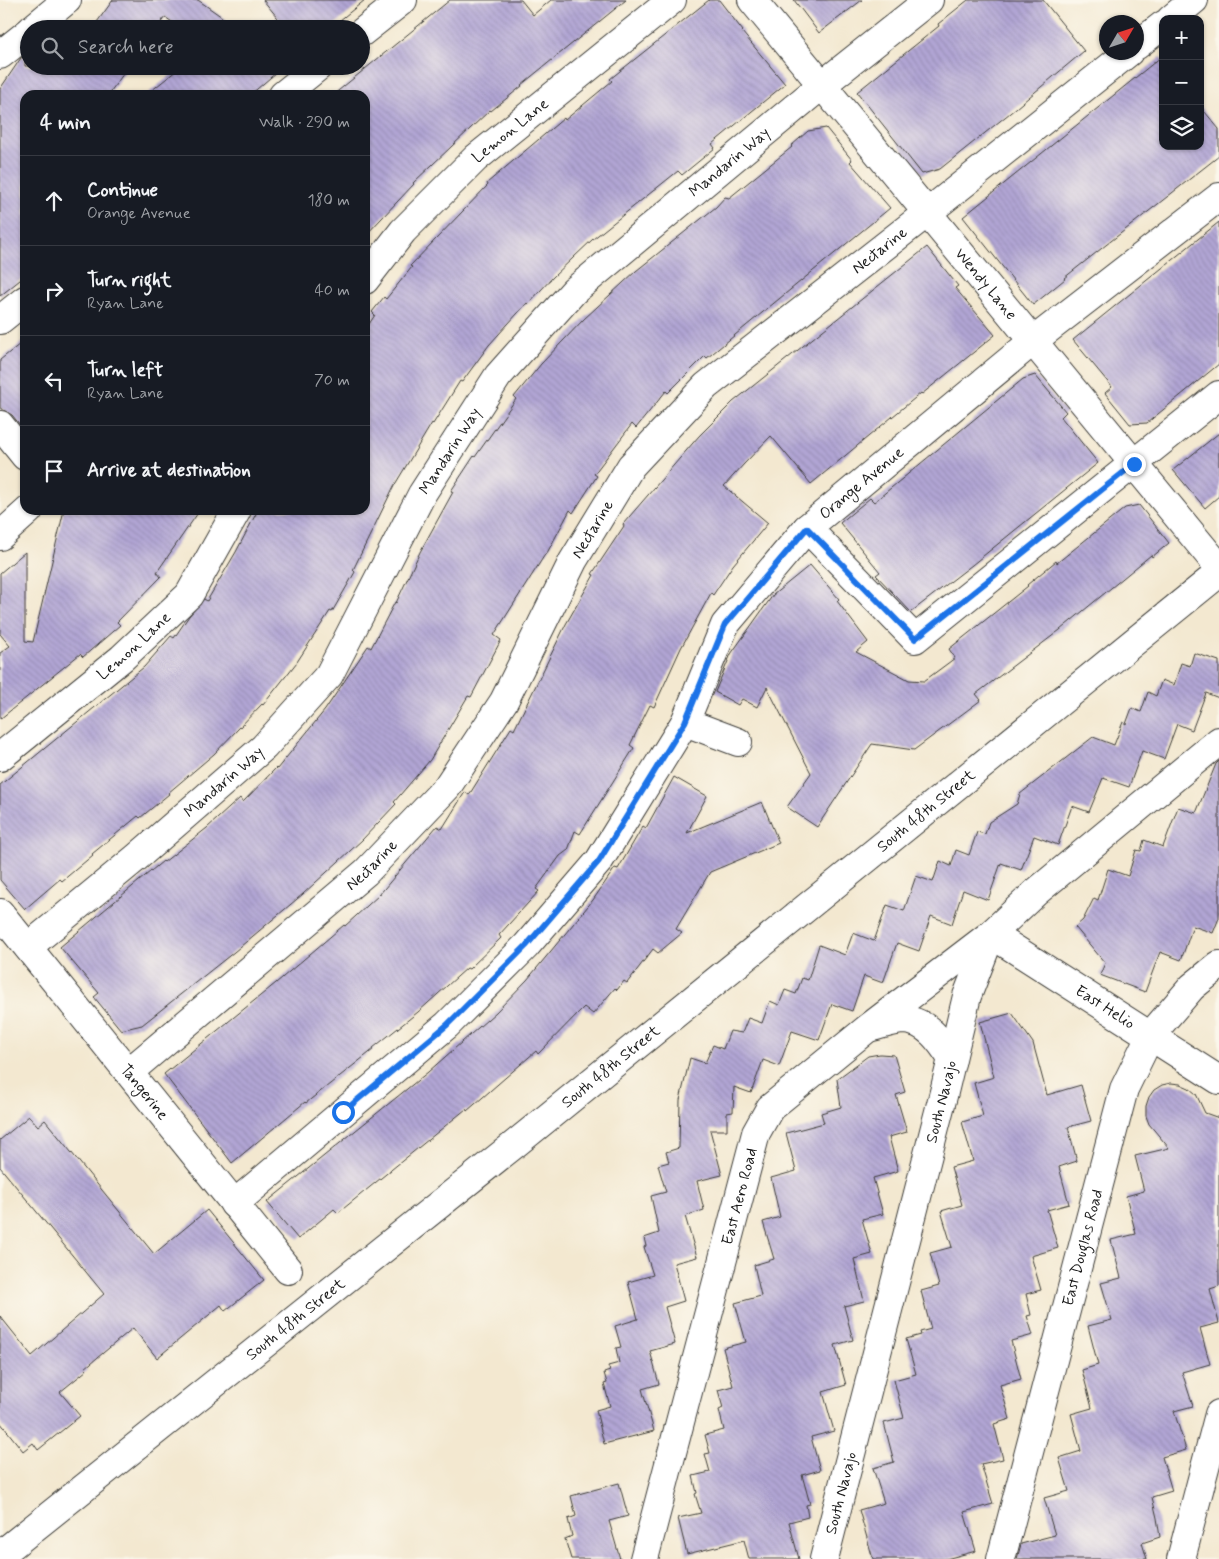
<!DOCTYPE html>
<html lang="en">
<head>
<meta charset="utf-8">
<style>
  :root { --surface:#171b24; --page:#242831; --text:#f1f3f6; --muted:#9ea1a6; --line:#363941 }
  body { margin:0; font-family:Mynerve,sans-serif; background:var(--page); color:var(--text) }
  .controls { position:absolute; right:15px; top:15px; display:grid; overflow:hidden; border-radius:10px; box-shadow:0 1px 4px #0004 }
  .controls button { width:45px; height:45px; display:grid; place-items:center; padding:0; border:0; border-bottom:1px solid var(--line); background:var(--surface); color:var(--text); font:25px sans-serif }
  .compass { position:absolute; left:1099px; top:15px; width:45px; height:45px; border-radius:50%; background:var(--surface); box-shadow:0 1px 4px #0004; rotate:51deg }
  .stop { position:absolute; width:15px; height:15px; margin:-11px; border:4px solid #1a73e8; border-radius:50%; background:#fff }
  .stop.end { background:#1a73e8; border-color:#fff; box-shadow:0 1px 5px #0008 }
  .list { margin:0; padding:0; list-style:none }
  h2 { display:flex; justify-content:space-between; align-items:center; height:65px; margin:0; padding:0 20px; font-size:21px }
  h2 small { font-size:16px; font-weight:400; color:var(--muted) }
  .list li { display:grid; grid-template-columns:32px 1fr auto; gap:15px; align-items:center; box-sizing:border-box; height:90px; padding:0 20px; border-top:1px solid var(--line) }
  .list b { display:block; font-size:19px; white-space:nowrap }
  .list p { margin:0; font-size:16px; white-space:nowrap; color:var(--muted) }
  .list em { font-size:16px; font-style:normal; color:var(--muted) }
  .icon { flex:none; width:28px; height:28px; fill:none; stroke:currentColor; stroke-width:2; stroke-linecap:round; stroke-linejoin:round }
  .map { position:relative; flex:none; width:1219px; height:1559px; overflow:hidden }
  .search { position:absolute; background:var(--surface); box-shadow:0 1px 4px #0004; left:20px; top:20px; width:350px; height:55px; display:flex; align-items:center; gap:12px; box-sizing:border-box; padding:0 18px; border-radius:28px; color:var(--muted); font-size:19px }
  .panel { position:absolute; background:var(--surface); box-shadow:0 1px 4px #0004; left:20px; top:90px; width:350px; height:425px; border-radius:15px }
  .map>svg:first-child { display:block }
  .building { fill:url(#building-back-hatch) }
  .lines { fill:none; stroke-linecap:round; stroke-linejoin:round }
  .minor-casing { stroke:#3c3b37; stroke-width:30 }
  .minor { stroke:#fff; stroke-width:28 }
  .route { stroke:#1a73e8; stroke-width:6 }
  .labels { text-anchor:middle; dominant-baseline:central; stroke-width:4.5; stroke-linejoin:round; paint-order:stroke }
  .street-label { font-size:16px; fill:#1c1c1c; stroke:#fbf7ec }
</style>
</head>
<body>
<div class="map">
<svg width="1219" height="1559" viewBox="0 0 1219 1559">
  <defs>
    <pattern id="building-back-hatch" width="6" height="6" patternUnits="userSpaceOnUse" patternTransform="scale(1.25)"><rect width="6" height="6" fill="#b1a5d4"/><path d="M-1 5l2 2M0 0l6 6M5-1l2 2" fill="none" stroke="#988db5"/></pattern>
  </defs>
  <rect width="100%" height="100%" fill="#fbf7ec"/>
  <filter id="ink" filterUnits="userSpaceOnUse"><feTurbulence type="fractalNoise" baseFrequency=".02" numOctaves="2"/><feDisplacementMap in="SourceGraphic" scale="10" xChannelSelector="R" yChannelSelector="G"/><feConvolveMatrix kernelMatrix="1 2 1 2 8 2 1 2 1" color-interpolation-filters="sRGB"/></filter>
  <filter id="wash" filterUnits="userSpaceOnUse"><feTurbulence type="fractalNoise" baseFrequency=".0096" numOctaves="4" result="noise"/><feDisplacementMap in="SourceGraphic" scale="20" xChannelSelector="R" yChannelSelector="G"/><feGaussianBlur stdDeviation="1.12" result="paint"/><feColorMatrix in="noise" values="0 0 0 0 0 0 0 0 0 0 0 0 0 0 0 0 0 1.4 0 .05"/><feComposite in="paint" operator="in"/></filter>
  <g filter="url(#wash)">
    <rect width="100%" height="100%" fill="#f3e8d0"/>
    <g id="blocks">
      <!-- building -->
      <g class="building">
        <polygon points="113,0 198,0 239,29 182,29 165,17 156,29 92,29"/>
        <polygon points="263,0 365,0 329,29 287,29"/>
        <polygon points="450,0 521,0 533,15 551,0 626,0 521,85 522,86 491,111 490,110 413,183 414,184 365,236 365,95 333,95"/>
        <polygon points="709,0 719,0 743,31 742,32 785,84 712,144 715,148 682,175 678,171 593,239 553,277 528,304 527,303 489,345 462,382 460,381 433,424 432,423 394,486 353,570 355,572 332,612 330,611 297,662 263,705 262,704 214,754 168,793 169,794 140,818 138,816 92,854 93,855 62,881 60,879 25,909 0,880 0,785 144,667 171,636 174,638 189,616 204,599 207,601 236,552 258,510 365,510 365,330 375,315 372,312 384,297 386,299 412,267 410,266 488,185 487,183 564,118 565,120 612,81 610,79"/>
        <polygon points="794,0 862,0 819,33"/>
        <polygon points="968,0 1043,0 1084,51 1010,113 940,169 922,174 857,92 939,26 938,24"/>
        <polygon points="25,55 25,66 129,66 108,95 25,95 25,276 0,296 0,89 21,58"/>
        <polygon points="1161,57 1163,59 1163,146 1200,146 1200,106 1219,129 1219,156 1064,278 1065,279 1033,305 963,217"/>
        <polygon points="182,66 284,66 250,95 146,95"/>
        <polygon points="826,128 852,160 850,162 890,208 707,358 705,356 668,393 666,391 636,428 632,424 594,474 597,476 573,513 570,510 547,553 546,553 494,635 501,640 471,697 468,696 430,760 394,802 396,804 362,840 303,894 234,952 142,1025 121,1030 94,997 99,993 60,947 163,861 164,862 207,828 240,798 243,802 276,768 277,769 325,710 368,646 371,648 395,602 396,603 420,552 453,492 451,491 474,456 475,457 516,399 514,397 541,364 584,319 636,271 716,207 725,197 729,198 792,147 791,146 808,131"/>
        <polygon points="1219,222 1219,364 1147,423 1130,424 1105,393 1112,387 1073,340"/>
        <polygon points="927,247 958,286 955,288 995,335 922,394 921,393 811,484 771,436 744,464 724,486 768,523 733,565 713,595 711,593 681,648 654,707 650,705 630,745 634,748 580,834 575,831 568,850 560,856 536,889 539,891 499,935 501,938 469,969 467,968 418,1012 373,1048 374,1049 306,1103 305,1102 232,1163 164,1074 276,983 344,925 345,926 379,895 437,826 442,829 465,792 469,795 511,728 514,730 566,624 594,575 592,574 624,526 623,524 699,436 733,402"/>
        <polygon points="25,340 25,431 12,415 0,408 0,360"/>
        <polygon points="1035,375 1066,412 1061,417 1098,463 972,565 911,612 876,575 880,572 840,523 870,498 874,502 1023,379"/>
        <polygon points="1219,433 1219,496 1205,508 1173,470"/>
        <polygon points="1139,505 1169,543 1152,557 1151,555 1060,630 976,694 981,700 914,750 872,744 817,827 787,807 811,773 767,687 757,707 742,699 738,705 715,692 731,654 773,595 810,565 839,599 837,601 868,642 856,652 909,680 924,681 955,658 949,649 1028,586 1027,585 1056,561 1057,563 1125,508"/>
        <polygon points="64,510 200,510 157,572 161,577 117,622 120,625 83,657 80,654 0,719 0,653 10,646 0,634 0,573 25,552 25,641 33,642"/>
        <polygon points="1194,653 1219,661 1219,698 1206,693 1192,730 1177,724 1164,759 1142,751 1129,787 1103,778 1089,812 1072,806 1058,845 1034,836 1021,870 1001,863 988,900 963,890 952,924 931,916 919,951 897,943 883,983 864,976 852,1011 832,1004 819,1040 792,1031 779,1066 763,1060 751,1093 734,1087 733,1112 727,1113 727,1130 710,1130 722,1175 697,1181 704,1210 685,1216 697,1257 674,1263 684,1301 665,1307 675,1344 650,1351 659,1384 642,1389 654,1431 604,1444 596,1410 610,1406 604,1384 607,1383 604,1373 610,1371 608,1366 619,1363 616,1348 621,1347 615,1326 638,1319 628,1282 653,1275 644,1247 646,1246 644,1238 659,1233 651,1196 666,1192 658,1165 669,1162 666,1152 679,1148 680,1100 690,1058 705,1063 713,1045 723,1049 730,1031 742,1033 748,1018 762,1023 770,1001 779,1005 785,990 796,994 802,978 808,980 819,945 845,955 853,933 874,941 887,905 904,911 916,876 933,882 940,861 951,866 956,850 969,855 977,832 985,834 989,822 1017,804 1020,794 1093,737 1114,745 1123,722 1126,724 1132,708 1141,712 1148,692 1156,696 1162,680 1174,685 1181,663 1190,666"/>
        <polygon points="1219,761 1219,918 1213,933 1193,926 1181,960 1160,952 1145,992 1100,975 1105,963 1075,927 1083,920 1094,898 1098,900 1108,869 1128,876 1136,850 1141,851 1144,840 1163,847 1178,807 1196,813 1216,764"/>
        <polygon points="674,777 707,796 687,833 762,802 779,843 710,872 676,929 682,933 658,953 653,949 627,983 624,981 617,990 615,988 593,1014 584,1007 538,1054 536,1051 467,1111 466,1109 338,1213 334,1209 298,1239 267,1202 428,1072 496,1012 527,980 593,900 615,868 618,869 643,826 646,828"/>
        <polygon points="1012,1013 1033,1043 1047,1095 1081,1085 1091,1121 1068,1127 1077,1161 1059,1167 1069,1204 1047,1210 1058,1248 1031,1256 1041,1290 1026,1294 1031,1315 1027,1316 1033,1335 1011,1341 1021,1379 1000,1385 1010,1419 994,1424 1003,1459 981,1464 993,1504 964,1512 976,1551 946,1559 873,1559 859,1510 884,1503 873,1468 894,1462 884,1423 904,1418 894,1380 916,1374 906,1339 921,1335 920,1332 931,1329 921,1291 939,1286 930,1253 952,1247 941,1211 962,1205 951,1167 973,1161 962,1122 983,1116 974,1083 994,1077 980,1022"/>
        <polygon points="880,1054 894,1055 905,1092 896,1095 907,1132 889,1137 898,1171 873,1178 883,1214 862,1219 872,1254 854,1259 864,1301 844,1306 853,1340 835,1345 846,1385 823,1392 834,1431 811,1437 820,1470 802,1475 810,1504 806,1505 808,1517 789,1522 799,1559 749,1559 744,1540 687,1554 678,1518 701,1513 695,1494 697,1493 693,1476 710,1472 705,1454 710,1453 705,1435 724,1430 719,1410 723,1408 718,1390 733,1386 723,1348 746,1342 735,1303 761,1296 754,1265 774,1259 763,1222 780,1217 771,1178 796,1171 786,1133 824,1123 821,1113 841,1107 837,1079 868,1056"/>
        <polygon points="1171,1083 1180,1084 1189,1088 1196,1094 1205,1113 1219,1118 1219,1286 1210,1289 1219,1323 1200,1328 1210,1364 1182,1372 1193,1406 1174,1411 1186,1450 1162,1457 1172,1491 1152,1497 1157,1518 1160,1537 1142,1543 1147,1559 1017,1559 1021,1544 1055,1535 1044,1498 1069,1491 1059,1458 1081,1451 1071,1414 1092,1408 1082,1370 1098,1365 1088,1326 1112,1320 1101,1283 1121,1278 1111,1240 1136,1234 1126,1196 1144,1191 1135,1156 1169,1148 1149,1124 1146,1116 1146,1106 1149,1097 1154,1090 1162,1085"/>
        <polygon points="29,1116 38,1126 45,1120 154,1254 207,1210 264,1280 225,1311 221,1305 157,1358 133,1328 85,1368 87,1370 60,1392 80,1416 38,1450 33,1443 23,1451 0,1422 0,1316 32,1356 104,1294 0,1167 0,1140"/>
        <polygon points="619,1483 628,1516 609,1521 620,1559 571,1559 565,1539 572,1536 568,1519 576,1516 571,1496"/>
      </g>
    </g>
  </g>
  <g filter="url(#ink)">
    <use href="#blocks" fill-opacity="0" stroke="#3c3b37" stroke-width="1"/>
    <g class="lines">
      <defs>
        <g id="minor">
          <path id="s1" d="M752 0 1219 567"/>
          <polyline points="1171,19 1194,0"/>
          <polyline points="32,29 67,0"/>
          <polyline points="361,33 403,0"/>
          <polyline points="1136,46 1163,25"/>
          <polyline points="0,55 29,32"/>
          <polyline points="283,95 319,66"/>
          <path id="s2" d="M365 280 403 231 476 158 672 0"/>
          <polyline points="0,320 25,300"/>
          <polyline points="0,425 25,456"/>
          <polyline points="807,528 915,639 1219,395"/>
          <polyline points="0,536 29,510"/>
          <polyline points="685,722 738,742"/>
          <path id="s3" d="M0 757 122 658 189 595 237 510"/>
          <path id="s4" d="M0 913 288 1270"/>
          <path id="s5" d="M28 947 136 858 264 747 329 675 422 494 498 376 574 291 822 85 929 0"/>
          <path d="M872 1027C882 1025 894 1020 904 1020 927 1021 941 1042 952 1059"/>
          <path id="s6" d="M129 1072 366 872 447 787 504 701 573 561 631 466 706 386 927 213 1129 52"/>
          <path id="s7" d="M234 1204 447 1025 526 946 599 861 685 722 725 625 807 528 1033 341 1219 197"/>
          <path id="s8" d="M0 1555 515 1144 1219 573"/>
          <path id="s9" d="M644 1559 756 1133 770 1108 868 1028 991 934 1219 1080"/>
          <path id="s10" d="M824 1559 944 1092 967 996 991 934 1035 893 1219 741"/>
          <path id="s11" d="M1001 1559 1124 1089 1150 1036 1192 987 1219 965"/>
          <polyline points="1181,1559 1219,1414"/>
        </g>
      </defs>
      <!-- minor casing -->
      <use href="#minor" class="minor-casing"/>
      <!-- minor -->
      <use href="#minor" class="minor"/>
    </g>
  </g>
  <g class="lines" filter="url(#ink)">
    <!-- route -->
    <polyline class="route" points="343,1112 447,1025 526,946 599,861 685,722 725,625 807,528 915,639 1134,464"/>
  </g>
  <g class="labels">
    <!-- street labels -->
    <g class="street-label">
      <text stroke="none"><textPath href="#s2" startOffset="209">Lemon Lane</textPath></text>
      <text stroke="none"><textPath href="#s5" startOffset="1066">Mandarin Way</textPath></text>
      <text stroke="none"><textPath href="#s6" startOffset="1128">Nectarine</textPath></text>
      <text stroke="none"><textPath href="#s1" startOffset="368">Wendy Lane</textPath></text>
      <text stroke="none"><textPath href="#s5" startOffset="661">Mandarin Way</textPath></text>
      <text stroke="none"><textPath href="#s7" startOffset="968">Orange Avenue</textPath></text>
      <text stroke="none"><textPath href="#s6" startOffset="724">Nectarine</textPath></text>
      <text stroke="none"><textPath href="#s3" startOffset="174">Lemon Lane</textPath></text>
      <text stroke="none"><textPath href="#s5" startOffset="256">Mandarin Way</textPath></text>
      <text stroke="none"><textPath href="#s8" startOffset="1188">South 48th Street</textPath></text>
      <text stroke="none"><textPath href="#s6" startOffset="319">Nectarine</textPath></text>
      <text stroke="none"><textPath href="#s9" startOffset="886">East Helio</textPath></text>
      <text stroke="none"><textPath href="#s8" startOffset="782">South 48th Street</textPath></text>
      <text stroke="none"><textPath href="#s4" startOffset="230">Tangerine</textPath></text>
      <text stroke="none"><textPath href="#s10" startOffset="472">South Navajo</textPath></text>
      <text stroke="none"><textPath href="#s9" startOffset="375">East Aero Road</textPath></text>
      <text stroke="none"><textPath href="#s11" startOffset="322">East Douglas Road</textPath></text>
      <text stroke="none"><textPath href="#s8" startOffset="378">South 48th Street</textPath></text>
      <text stroke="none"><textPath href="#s10" startOffset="68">South Navajo</textPath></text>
    </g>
  </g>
</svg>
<div class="controls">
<button>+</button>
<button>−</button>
<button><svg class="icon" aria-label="layers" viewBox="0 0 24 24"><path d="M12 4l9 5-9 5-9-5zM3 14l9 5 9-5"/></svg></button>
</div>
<svg class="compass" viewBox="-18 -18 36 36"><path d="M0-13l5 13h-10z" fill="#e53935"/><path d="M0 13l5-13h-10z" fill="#9ea1a6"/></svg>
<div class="stop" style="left:343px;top:1112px"></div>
<div class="stop end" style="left:1134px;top:464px"></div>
<div class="search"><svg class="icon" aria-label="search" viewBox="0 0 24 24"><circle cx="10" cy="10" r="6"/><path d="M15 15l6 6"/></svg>Search here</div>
<section class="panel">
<h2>4 min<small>Walk · 290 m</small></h2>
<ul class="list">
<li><svg class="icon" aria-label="ahead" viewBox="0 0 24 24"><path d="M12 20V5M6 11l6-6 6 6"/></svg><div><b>Continue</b><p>Orange Avenue</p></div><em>180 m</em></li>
<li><svg class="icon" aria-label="right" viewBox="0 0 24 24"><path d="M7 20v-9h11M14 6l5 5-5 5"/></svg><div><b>Turn right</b><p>Ryan Lane</p></div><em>40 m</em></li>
<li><svg class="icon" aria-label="left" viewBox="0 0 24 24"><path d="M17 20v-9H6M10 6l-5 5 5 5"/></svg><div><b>Turn left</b><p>Ryan Lane</p></div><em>70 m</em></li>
<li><svg class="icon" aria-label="arrive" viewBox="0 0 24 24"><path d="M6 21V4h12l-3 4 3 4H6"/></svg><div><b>Arrive at destination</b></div></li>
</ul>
</section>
</div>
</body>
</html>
